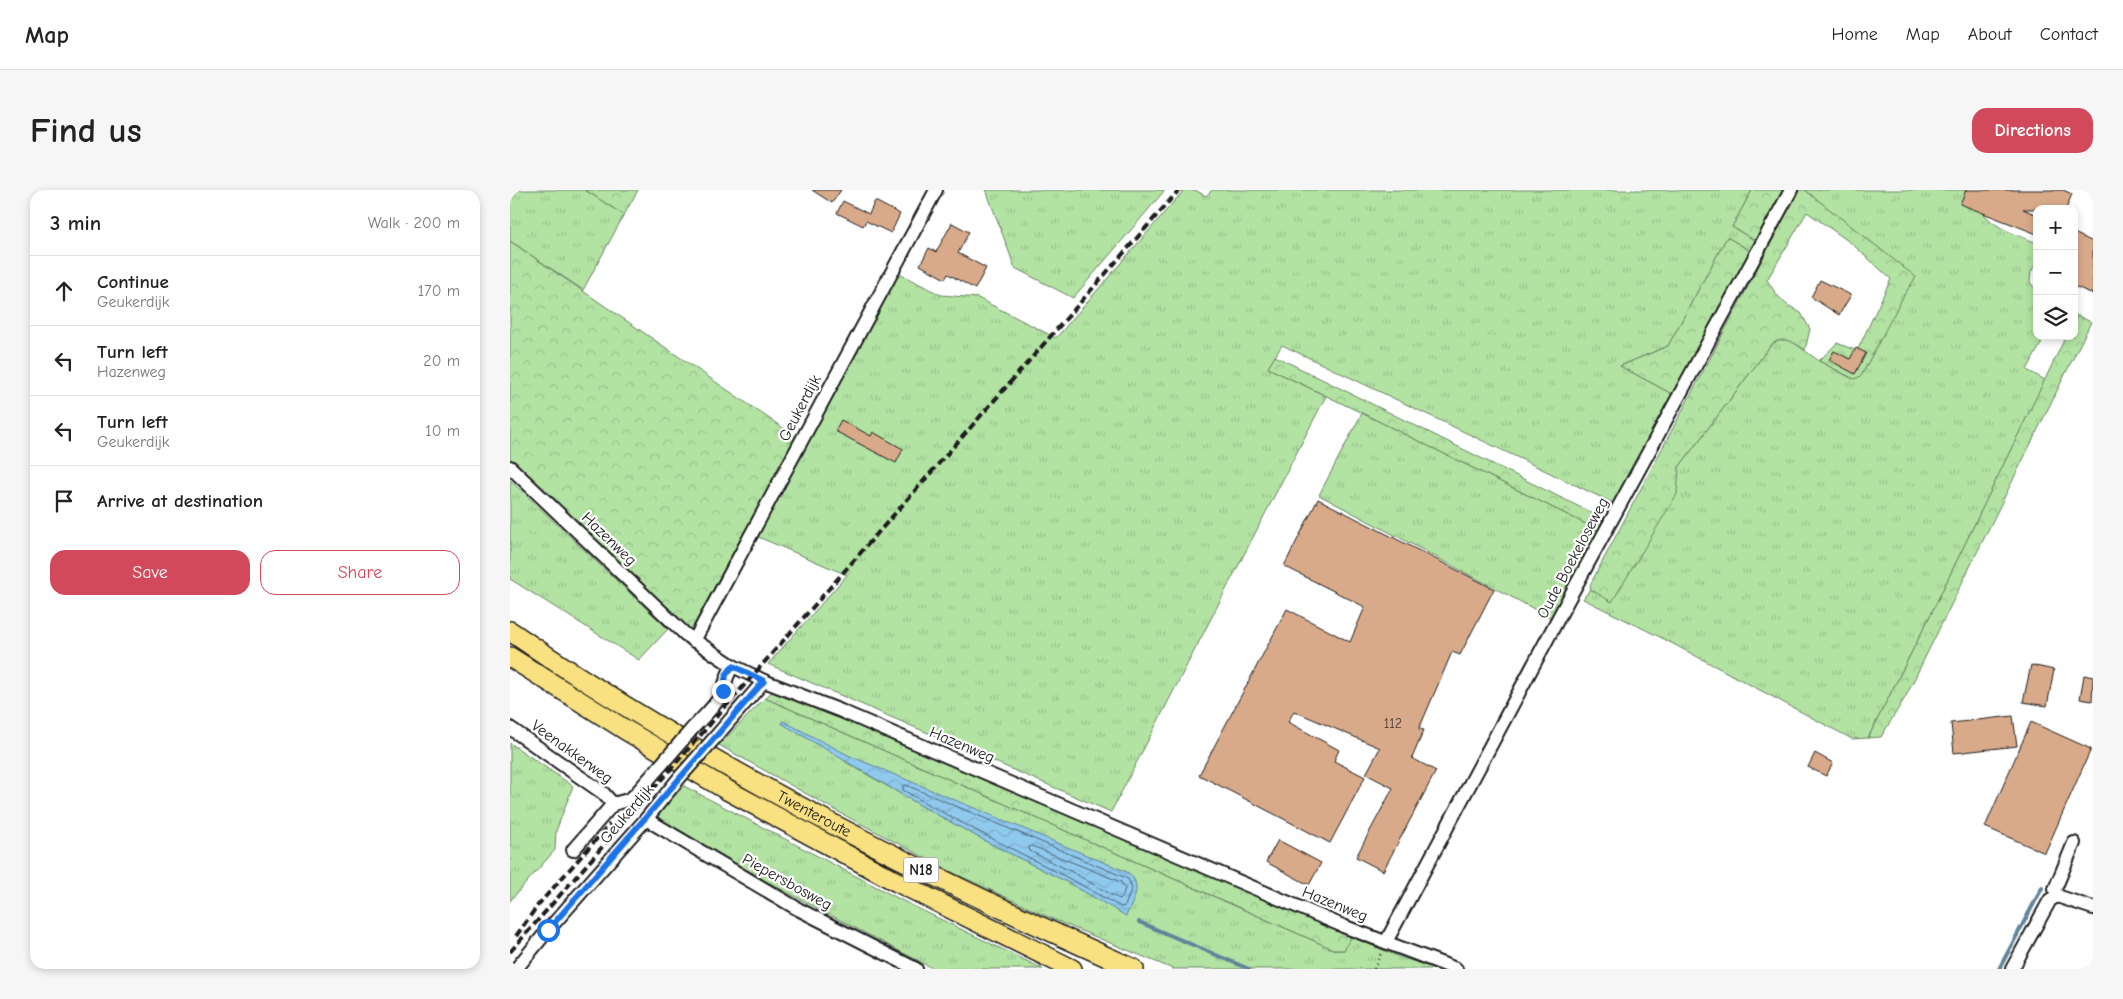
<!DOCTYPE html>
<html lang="en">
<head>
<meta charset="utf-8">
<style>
  :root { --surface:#fff; --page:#f6f6f6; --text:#222; --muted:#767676; --line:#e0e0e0; --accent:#d1495b }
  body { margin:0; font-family:"Comic Neue",sans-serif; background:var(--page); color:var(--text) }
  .controls { position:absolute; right:15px; top:15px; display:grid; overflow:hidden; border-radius:10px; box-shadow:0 2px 8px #0003 }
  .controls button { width:45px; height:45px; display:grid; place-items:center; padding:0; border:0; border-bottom:1px solid var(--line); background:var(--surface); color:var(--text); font:25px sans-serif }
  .stop { position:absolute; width:15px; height:15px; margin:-11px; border:4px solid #1a73e8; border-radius:50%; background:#fff }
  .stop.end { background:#1a73e8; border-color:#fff; box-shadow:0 1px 5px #0008 }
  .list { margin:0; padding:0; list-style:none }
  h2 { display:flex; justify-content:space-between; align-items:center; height:65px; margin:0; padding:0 20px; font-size:21px }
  h2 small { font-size:16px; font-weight:400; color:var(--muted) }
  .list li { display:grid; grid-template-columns:32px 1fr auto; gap:15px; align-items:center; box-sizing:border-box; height:70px; padding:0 20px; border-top:1px solid var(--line) }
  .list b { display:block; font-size:19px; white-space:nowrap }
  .list p { margin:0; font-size:16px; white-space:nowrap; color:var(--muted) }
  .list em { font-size:16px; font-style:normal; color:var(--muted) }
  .actions { display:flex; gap:10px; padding:15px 20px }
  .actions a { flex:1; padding:11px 0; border:1px solid var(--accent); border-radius:15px; text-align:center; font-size:18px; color:var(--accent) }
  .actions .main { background:var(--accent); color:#fff }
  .icon { flex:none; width:28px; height:28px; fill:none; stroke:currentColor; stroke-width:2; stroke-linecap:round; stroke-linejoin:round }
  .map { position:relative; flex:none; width:1583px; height:779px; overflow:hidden; border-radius:15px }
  header { display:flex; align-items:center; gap:30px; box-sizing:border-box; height:70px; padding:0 25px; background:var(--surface); border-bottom:1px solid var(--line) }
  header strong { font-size:24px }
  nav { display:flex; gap:28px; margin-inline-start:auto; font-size:18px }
  .intro { display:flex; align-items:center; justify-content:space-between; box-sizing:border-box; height:120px; padding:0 30px }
  h1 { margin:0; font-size:35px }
  .button { padding:12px 22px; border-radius:15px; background:var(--accent); color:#fff; font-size:18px; font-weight:700 }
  main { display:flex; gap:30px; padding:0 30px }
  aside { flex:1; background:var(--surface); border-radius:15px; box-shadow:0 2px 8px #0003 }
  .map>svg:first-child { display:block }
  .grass { fill:url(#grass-tufts); stroke:#678060; fill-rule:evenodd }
  .forest { fill:url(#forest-crowns); stroke:#678060 }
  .water { fill:url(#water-waves); stroke:#61849a }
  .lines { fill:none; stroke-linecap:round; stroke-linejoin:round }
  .shore { stroke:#4a6170; stroke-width:1 }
  .stream { stroke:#61849a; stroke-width:4 }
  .building { fill:#d8aa8a; stroke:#1c1c1c }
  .minor-casing { stroke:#1c1c1c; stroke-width:16 }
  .highway-casing { stroke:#1c1c1c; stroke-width:22 }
  .path { stroke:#1c1c1c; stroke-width:2.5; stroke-dasharray:1 4; stroke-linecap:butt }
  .minor { stroke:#fff; stroke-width:12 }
  .highway { stroke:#f9e181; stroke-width:19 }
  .rail { stroke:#1c1c1c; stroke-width:4; stroke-dasharray:8 4; stroke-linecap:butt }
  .minor-bridge-casing { stroke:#1c1c1c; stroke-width:16; stroke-linecap:butt }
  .minor-bridge { stroke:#fff; stroke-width:12 }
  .route { stroke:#1a73e8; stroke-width:6 }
  .labels { text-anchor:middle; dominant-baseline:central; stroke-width:4.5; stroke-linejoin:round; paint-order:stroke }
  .number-label { font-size:14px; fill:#4b4038 }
  .shield { fill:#fff; stroke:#606060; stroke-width:1 }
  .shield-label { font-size:15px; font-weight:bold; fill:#1c1c1c }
  .street-label { font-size:16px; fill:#1c1c1c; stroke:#fff }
</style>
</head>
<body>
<header>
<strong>Map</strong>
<nav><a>Home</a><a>Map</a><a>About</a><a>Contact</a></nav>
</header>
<div class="intro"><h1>Find us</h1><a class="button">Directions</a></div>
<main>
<aside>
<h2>3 min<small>Walk · 200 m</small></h2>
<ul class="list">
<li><svg class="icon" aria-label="ahead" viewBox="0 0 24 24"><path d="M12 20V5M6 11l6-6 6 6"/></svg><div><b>Continue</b><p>Geukerdijk</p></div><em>170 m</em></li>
<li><svg class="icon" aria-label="left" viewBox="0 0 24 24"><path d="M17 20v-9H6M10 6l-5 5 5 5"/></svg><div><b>Turn left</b><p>Hazenweg</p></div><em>20 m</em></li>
<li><svg class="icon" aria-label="left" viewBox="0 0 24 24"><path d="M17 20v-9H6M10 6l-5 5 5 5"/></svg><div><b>Turn left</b><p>Geukerdijk</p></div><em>10 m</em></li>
<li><svg class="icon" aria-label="arrive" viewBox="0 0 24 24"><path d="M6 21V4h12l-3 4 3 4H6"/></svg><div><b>Arrive at destination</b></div></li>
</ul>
<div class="actions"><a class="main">Save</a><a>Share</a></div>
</aside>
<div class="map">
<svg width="1583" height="779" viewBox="0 0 1583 779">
  <defs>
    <pattern id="grass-tufts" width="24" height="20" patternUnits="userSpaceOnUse" patternTransform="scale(1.25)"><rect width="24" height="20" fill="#b2e3a3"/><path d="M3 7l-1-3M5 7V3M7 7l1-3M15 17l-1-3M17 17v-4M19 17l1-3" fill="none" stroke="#98c28c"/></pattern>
    <pattern id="forest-crowns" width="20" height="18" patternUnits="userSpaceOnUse" patternTransform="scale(1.25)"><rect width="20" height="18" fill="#b2e3a3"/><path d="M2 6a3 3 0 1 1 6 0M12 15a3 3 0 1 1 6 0" fill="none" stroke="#98c28c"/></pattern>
    <pattern id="water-waves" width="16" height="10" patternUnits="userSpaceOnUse" patternTransform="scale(1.25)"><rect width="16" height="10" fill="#8fc9ee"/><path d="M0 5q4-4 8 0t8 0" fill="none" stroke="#7baccc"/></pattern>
  </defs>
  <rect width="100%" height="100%" fill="#fff"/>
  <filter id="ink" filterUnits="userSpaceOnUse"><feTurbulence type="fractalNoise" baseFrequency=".02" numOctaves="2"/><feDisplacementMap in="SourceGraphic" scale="10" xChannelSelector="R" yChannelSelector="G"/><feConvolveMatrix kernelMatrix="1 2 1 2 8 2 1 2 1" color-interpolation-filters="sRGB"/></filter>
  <g filter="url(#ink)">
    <!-- grass -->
    <g class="grass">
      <polygon points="0,0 75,0 114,25 73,100 0,51"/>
      <polygon points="476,0 655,0 563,108 505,78"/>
      <polygon points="674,0 685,0 696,6 702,0 1242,0 1222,37 1246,51 1240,61 1217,47 1158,156 1110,176 1164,205 1105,314 772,155 758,178 816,206 601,622 258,474 337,385 246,346 388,83 431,105 468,108 546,148"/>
      <path d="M1295 0H1454C1471 10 1464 13 1474 24 1486 39 1510 46 1527 53V71L1521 82 1520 92 1527 102V146H1535L1517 180 1535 190 1420 426 1358 548 1342 549 1152 448 1073 409 1080 399 1102 411 1166 303 1169 277 1261 155 1267 151 1273 149 1283 152 1309 171 1343 189 1405 87Z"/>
      <polygon points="852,223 1092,342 1056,408 1041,428 809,305"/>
      <polygon points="0,290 158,439 129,470 0,389"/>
      <path d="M255 508 825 760H834L841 747 890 767 926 779H663L545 730 446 684 336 626 209 555ZM319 557 484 628 617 682C633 693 623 711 616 725L557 692 479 653 415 618 337 573Z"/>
      <polygon points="0,553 63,596 46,641 45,660 0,711"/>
      <polygon points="174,596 397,713 533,779 424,779 190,657 150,634 147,628 150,621"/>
    </g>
    <!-- forest -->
    <g class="forest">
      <polygon points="75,0 128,0 114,25"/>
      <polygon points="1242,0 1273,0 1246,51 1222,37"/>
      <path d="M1289 0H1295L1406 87 1394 105 1351 186 1344 189 1309 171 1327 153 1347 161 1381 89 1341 53 1297 22 1257 90 1267 105 1276 114 1291 123 1300 139 1295 160C1284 152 1273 145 1261 155L1169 277 1167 304 1102 412 1080 399 1081 393Z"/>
      <polygon points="1217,47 1240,61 1164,205 1110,176 1158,156"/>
      <polygon points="0,51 286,247 181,440 178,441 0,273"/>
      <polygon points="1566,125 1581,132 1396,506 1371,547 1358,548 1420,426 1556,146 1564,146"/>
      <polygon points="765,166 1094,329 1097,333 1092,342 852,223 758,178"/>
      <polygon points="262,502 413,559 841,747 834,760 825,760 255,508"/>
    </g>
    <!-- water -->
    <path class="water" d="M273 531 340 566 617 682C634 694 623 711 616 726L557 692 479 653 415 618 271 533Z"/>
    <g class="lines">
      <!-- shore -->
      <g class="shore">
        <path d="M396 595 614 687 618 689 622 697 615 716 611 717C540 676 464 642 393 600V596Z"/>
        <polygon points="522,656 611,692 615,698 612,708 609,709 562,682 520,661 519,658"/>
      </g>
      <!-- stream -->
      <g class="stream">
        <polyline points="629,732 739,779"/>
        <polyline points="1489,779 1532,698"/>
      </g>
    </g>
    <!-- building -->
    <g class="building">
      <polygon points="302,0 331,0 322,13"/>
      <polygon points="1456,0 1553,0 1562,4 1556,19 1513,19 1527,25 1527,44 1450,14"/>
      <polygon points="333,11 359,24 365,11 390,24 381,43 356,31 353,36 327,23"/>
      <polygon points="442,33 459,42 448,63 476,78 465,99 438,84 435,89 410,75 419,58 426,62"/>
      <polygon points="1564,43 1583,52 1583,104 1564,96"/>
      <polygon points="1310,90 1341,105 1329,125 1301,107"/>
      <polygon points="1346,158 1356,163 1345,184 1319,170 1324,161 1340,169"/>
      <polygon points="331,230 361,246 363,242 393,259 386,273 325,241"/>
      <polygon points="808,309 984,399 950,465 942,462 909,539 914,540 902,568 926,581 873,681 846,667 883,598 856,584 870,558 784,521 778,532 829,560 824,571 855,587 820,653 689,585 777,419 840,452 855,417 774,376"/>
      <polygon points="1521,475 1544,480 1537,516 1513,512"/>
      <polygon points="1574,485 1583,487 1582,511 1570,509"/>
      <polygon points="1503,526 1507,556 1444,563 1441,533"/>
      <polygon points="1521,532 1581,559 1535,663 1475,637"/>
      <polygon points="1305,563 1323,573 1316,586 1298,577"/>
      <polygon points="768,650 811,673 799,695 756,672"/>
    </g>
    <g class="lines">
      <defs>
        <g id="minor">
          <polyline points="0,277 175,444 223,476 254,491 331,521 833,736 946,779"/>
          <polyline points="184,451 426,0"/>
          <polyline points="0,538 93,603 103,614"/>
          <path d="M182 539C191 529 204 518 211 505 217 494 214 488 223 476"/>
          <polyline points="202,551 254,491"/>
          <polyline points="136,629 288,719 406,779"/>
          <polyline points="1564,653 1545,699 1547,706 1583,718"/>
          <polyline points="63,660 103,614 118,610 124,606 151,575"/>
          <polyline points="876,752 1058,410 1281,0"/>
          <polyline points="6,779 38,740 136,629 170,587"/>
          <polyline points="1502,779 1540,710 1547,706"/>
        </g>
        <g id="highway">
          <path id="s1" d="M0 441C195 575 408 683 624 779"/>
          <polyline points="0,467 114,539 217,600 387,692 562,779"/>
        </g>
      </defs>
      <!-- minor casing -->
      <use href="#minor" class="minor-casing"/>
      <!-- highway casing -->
      <use href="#highway" class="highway-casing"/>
      <!-- path -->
      <polyline class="path" points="864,779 871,763"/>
      <!-- minor -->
      <use href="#minor" class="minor"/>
      <!-- highway -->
      <use href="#highway" class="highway"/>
      <!-- rail -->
      <g class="rail">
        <polyline points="6,746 28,715 100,634"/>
        <polyline points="0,762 669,0"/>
      </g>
      <defs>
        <g id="minor-bridge">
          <polyline points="151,575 182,539"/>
          <polyline points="170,587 202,551"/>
        </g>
      </defs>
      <!-- minor-bridge casing -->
      <use href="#minor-bridge" class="minor-bridge-casing"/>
      <!-- minor-bridge -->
      <use href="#minor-bridge" class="minor-bridge"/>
    </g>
  </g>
  <g class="lines" filter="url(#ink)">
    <!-- route -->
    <polyline class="route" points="38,740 254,491 223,476 216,485 213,501"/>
  </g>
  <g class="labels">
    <!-- number labels -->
    <g class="number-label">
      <text x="883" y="533">112</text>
    </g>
    <!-- shield labels -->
    <rect class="shield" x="393.5" y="667.5" width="35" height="25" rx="4"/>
    <g class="shield-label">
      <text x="411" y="680">N18</text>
    </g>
    <!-- street labels -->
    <g class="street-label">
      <text transform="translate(290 218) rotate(-62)">Geukerdijk</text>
      <text transform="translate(99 349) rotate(44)">Hazenweg</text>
      <text transform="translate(1063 368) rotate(-62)">Oude Boekeloseweg</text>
      <text transform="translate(452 555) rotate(23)">Hazenweg</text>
      <text transform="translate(62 562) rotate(36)">Veenakkerweg</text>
      <text transform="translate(117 624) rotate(-49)">Geukerdijk</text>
      <text stroke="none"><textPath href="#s1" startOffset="355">Twenteroute</textPath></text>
      <text transform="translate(277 692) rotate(29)">Piepersbosweg</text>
      <text transform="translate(825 714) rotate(22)">Hazenweg</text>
    </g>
  </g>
</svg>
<div class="controls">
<button>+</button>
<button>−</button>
<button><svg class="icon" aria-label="layers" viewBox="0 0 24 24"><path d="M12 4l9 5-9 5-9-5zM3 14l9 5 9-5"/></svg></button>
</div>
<div class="stop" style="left:38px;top:740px"></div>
<div class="stop end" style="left:213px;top:501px"></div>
</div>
</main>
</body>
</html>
